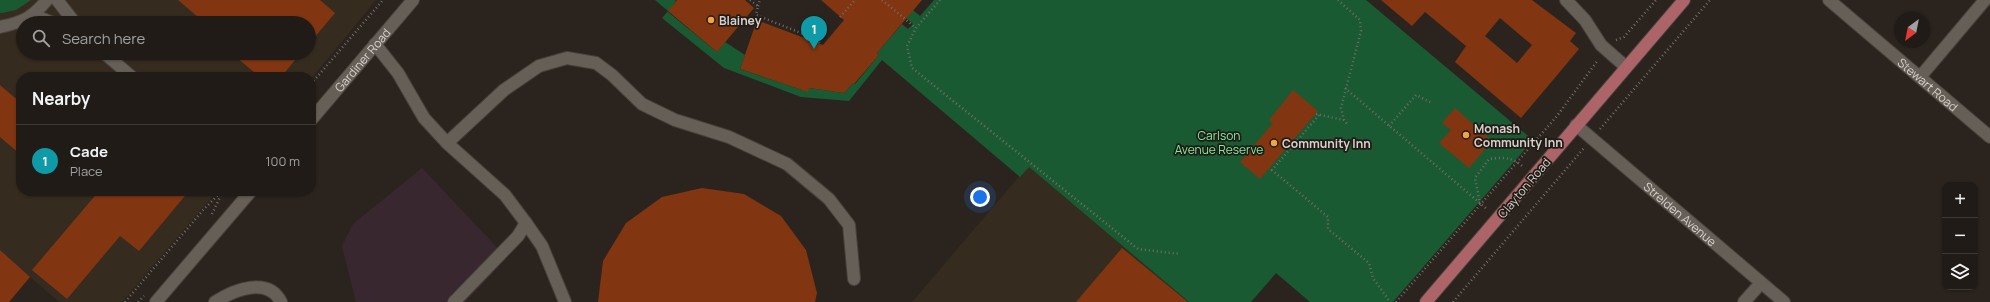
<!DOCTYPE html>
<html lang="en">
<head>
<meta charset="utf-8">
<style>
  :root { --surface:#201b16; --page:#28241f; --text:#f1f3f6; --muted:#a2a1a1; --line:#3d3935; --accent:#d93025 }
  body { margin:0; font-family:Manrope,sans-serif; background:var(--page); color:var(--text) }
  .controls { position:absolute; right:12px; bottom:12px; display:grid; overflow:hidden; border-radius:8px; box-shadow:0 1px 3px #0004 }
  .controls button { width:36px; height:36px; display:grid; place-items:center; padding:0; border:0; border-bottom:1px solid var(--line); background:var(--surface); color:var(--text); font:20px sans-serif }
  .compass { position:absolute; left:1894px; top:12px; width:36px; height:36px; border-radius:50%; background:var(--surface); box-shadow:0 1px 3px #0004; rotate:212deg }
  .you { position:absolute; left:980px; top:197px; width:14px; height:14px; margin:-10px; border:3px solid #fff; border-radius:50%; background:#1a73e8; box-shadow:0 0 0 6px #1a73e833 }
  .badge { display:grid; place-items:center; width:26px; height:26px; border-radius:50%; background:var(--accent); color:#fff; font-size:13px; font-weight:700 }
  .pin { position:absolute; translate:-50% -33px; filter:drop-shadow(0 1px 2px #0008) }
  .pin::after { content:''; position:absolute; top:21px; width:14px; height:12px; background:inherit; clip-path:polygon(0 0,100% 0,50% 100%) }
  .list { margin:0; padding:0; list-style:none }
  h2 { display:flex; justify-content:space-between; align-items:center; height:52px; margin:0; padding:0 16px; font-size:17px }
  h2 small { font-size:13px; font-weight:400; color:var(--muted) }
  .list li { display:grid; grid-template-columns:26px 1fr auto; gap:12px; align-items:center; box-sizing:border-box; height:72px; padding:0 16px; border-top:1px solid var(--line) }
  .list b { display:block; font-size:15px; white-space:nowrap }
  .list p { margin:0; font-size:13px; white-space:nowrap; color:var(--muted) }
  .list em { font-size:13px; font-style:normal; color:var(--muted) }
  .icon { flex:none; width:22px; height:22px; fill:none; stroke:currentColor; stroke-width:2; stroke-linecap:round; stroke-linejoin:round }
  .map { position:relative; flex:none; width:1990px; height:302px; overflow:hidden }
  .search { position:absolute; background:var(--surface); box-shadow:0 1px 3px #0004; left:16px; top:16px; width:300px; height:44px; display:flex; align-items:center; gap:10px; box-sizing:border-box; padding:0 14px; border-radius:22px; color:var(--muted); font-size:15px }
  .panel { position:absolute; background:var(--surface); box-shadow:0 1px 3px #0004; left:16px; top:72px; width:300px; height:124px; border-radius:16px }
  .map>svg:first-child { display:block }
  .built { fill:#352b1f; fill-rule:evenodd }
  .industrial { fill:#39272f }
  .green { fill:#1a5a32 }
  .building { fill:#823511; fill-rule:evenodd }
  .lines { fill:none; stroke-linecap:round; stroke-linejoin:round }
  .minor-casing { stroke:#46413b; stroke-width:14 }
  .major-casing { stroke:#46413b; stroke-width:14 }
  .path { stroke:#726c67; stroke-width:2.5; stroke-dasharray:1 3; stroke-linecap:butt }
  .minor { stroke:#665f57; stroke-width:12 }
  .major { stroke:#ac6468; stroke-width:12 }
  .poi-dot { fill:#f4a344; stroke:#211b15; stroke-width:1.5 }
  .labels { text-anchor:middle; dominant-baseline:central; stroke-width:3.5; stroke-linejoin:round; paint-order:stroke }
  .poi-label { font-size:12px; font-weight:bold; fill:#d6d1cd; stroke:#211b15; text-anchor:start }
  .street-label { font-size:12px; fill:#d6d1cd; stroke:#211b15 }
  .park-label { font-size:12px; fill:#7feba1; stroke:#211b15 }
</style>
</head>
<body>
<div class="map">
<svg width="1990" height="302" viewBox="0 0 1990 302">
  <rect width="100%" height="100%" fill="#2b241e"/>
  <!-- built -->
  <g class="built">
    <path d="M0 0H376L311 79V77H21V191H217L122 302H59L30 277 9 302H0ZM23 23H309V53H23Z"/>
    <polygon points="1028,166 1189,302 912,302"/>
  </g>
  <!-- industrial -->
  <polygon class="industrial" points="422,168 507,258 465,302 356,302 342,246 353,224"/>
  <!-- green -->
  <g class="green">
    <polygon points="0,0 31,0 16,10 2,13 0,13"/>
    <polygon points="655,0 675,0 676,1 668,12 717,52 725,42 745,55 740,69 802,90 809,88 844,93 853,83 855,84 879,55 877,53 902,24 908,29 913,24 885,0 901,0 920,16 934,0 1366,0 1533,140 1393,302 1310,302 1276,273 1251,302 1189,302 1029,167 1020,177 882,60 849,101 801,97 724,68 662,18 668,11"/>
  </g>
  <!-- building -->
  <g class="building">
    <polygon points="178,0 320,0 335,13 309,44 309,23 205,23"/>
    <polygon points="677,0 745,0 754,8 717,52 668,11"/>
    <polygon points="821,0 922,0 877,53 879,55 854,84 853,83 844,93 809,88 808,92 740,69 757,20 823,45 844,20"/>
    <path d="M1381 0H1532L1576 33 1570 41 1579 49 1521 118 1455 62 1466 46 1425 12 1412 26ZM1500 18 1532 45 1517 63 1485 36Z"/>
    <polygon points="231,53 301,53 281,77 260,77"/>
    <polygon points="0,85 21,103 21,155 0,137"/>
    <polygon points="1293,90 1318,111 1260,179 1240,162 1273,123 1269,120"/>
    <polygon points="1455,108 1492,141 1469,168 1439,143 1451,130 1442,123"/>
    <polygon points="702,188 744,194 781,216 806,250 817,293 815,302 598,302 603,261 626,223 662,197"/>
    <polygon points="99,191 189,191 139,251 120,236 67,299 32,270"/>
    <polygon points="1122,248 1188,302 1076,302"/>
    <polygon points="0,250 30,277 9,302 0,302"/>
  </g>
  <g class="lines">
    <defs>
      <g id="minor">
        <polyline points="57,0 75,23"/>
        <polyline points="1566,0 1585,20 1601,45 1626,67"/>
        <path id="s1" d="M1829 0 1990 137"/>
        <polyline points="34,15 53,23"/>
        <path d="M0 27C23 22 32 18 47 0"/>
        <polyline points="375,44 398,73 424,118 447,143 505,195 526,223 518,236 454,302"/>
        <polyline points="104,53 132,77"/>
        <polyline points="1920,77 1985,0"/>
        <path id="s2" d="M311 120 413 0"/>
        <path id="s3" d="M1576 125 1784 302"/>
        <polyline points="447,143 504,90 539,66 567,58 596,63 612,75 642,104 675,120 729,137 787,164 829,199 849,225 854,279"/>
        <polyline points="526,223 542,246 565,302"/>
        <polyline points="156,302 251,191"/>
        <path d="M215 302C234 290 268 276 281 302"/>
        <polyline points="1744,302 1761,283"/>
      </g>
      <polyline id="major" points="1426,302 1684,0"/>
    </defs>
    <!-- minor casing -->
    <use href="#minor" class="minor-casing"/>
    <!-- major casing -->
    <use href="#major" class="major-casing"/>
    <!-- path -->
    <g class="path">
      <polyline points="750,0 758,6 756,15 816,39"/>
      <polyline points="882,0 916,28"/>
      <polyline points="940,0 916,28 907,46 912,68 1138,249 1180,254"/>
      <polyline points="1338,0 1360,20 1361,31 1341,108 1344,120 1348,125"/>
      <polyline points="758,6 760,0"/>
      <polyline points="840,17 855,0"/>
      <polyline points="1616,40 1624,37 1656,0"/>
      <polyline points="819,42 820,44"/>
      <polyline points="311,84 383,0"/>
      <polyline points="1345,88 1488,210"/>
      <polyline points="1316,114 1344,120"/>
      <polyline points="1319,115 1272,170 1328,217 1328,229 1369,263 1373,278 1390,302"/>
      <polyline points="1389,126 1416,95 1432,103"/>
      <polyline points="1600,129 1710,0"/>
      <path d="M1480 204 1475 178 1489 159C1502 157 1513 157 1523 167"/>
      <polyline points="212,214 223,191"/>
      <polyline points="125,302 204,209 222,191"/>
      <polyline points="138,302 144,296"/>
      <polyline points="1396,302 1557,116 1598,60"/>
      <polyline points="1453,302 1584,148"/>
    </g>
    <!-- minor -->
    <use href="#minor" class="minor"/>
    <!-- major -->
    <use href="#major" class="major"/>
  </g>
  <!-- markers -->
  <g class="poi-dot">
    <circle cx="711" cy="20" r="4"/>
    <circle cx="1466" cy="135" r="4"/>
    <circle cx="1274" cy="143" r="4"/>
  </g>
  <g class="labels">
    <!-- poi labels -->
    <g class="poi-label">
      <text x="719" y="20">Blainey</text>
      <text x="1474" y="128">Monash<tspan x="1474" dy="14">Community Inn</tspan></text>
      <text x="1282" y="143">Community Inn</text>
    </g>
    <!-- street labels -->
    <g class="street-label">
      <text stroke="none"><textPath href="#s2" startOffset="79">Gardiner Road</textPath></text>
      <text stroke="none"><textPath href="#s1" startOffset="130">Stewart Road</textPath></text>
      <text transform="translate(1524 188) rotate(-50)">Clayton Road</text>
      <text stroke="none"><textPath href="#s3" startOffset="137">Strelden Avenue</textPath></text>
    </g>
    <!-- park labels -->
    <g class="park-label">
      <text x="1219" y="135">Carlson<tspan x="1219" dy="14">Avenue Reserve</tspan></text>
    </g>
  </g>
</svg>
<div class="controls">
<button>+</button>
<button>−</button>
<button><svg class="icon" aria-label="layers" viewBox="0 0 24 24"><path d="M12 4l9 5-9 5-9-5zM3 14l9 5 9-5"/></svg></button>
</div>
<svg class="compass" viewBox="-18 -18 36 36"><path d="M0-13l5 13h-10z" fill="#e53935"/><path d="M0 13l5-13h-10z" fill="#a2a1a1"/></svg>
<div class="you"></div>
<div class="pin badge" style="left:814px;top:49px;background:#0f9aa8">1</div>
<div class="search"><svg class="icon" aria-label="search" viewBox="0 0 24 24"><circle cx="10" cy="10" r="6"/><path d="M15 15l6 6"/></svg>Search here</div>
<section class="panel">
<h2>Nearby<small></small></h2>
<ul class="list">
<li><span class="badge" style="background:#0f9aa8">1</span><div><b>Cade</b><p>Place</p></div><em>100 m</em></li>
</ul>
</section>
</div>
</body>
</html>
